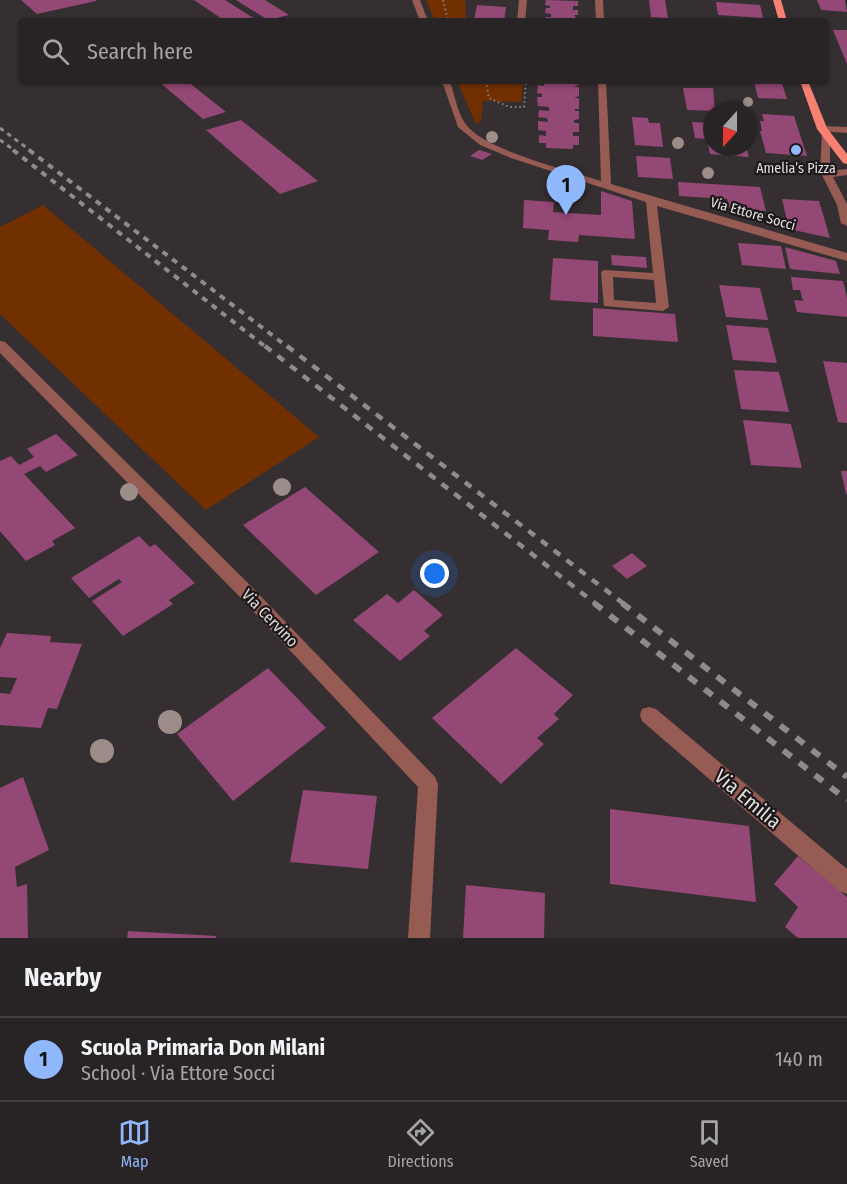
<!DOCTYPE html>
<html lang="en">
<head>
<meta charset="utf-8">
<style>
  :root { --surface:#282325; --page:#302b2d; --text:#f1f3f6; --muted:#a5a4a7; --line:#444042; --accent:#8fb8fd }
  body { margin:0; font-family:"Fira Sans Condensed",sans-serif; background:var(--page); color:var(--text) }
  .compass { position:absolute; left:703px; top:102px; width:54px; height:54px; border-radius:50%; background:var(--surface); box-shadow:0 2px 4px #0004; rotate:201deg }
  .you { position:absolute; left:435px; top:574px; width:21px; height:21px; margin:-15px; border:4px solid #fff; border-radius:50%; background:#1a73e8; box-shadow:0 0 0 9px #1a73e833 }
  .badge { display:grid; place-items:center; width:39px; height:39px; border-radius:50%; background:var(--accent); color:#111; font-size:20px; font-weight:700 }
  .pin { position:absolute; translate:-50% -50px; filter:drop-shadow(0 2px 3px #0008) }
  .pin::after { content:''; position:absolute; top:32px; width:21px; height:18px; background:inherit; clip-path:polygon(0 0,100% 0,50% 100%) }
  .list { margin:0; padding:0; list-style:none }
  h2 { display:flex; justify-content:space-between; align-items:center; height:78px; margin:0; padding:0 24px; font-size:26px }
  h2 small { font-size:20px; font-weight:400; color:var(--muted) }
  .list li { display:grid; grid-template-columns:39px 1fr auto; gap:18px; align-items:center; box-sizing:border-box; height:84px; padding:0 24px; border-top:2px solid var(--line) }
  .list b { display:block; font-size:22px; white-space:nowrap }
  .list p { margin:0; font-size:20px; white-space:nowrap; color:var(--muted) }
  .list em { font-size:20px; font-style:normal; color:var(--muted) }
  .icon { flex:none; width:33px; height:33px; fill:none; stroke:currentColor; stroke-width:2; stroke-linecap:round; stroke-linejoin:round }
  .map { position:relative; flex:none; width:847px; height:938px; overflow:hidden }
  .search { position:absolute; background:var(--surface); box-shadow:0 2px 4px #0004; left:18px; right:18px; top:18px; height:66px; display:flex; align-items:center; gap:15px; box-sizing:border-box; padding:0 21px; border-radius:6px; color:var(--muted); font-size:22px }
  .sheet { height:162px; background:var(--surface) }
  nav { display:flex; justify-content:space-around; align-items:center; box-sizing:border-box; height:84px; border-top:2px solid var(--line); background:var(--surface); font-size:16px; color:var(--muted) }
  nav a { display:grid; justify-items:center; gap:3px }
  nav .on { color:var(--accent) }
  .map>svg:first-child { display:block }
  .green { fill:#723000 }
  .building { fill:#934875 }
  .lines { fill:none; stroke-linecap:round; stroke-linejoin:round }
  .path { stroke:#898385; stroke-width:2; stroke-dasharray:1.5 3; stroke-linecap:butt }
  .minor { fill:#965b53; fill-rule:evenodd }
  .major { fill:#f78072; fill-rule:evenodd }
  .rail-far3 { stroke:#908a8c; stroke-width:3; stroke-dasharray:4.5 4.5; stroke-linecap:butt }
  .rail-far2 { stroke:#908a8c; stroke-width:4; stroke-dasharray:6 6; stroke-linecap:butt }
  .rail-far1 { stroke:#908a8c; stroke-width:4.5; stroke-dasharray:8 8; stroke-linecap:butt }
  .rail { stroke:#908a8c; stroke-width:6; stroke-dasharray:10 10; stroke-linecap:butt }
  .tree { fill:#9c8d88 }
  .poi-dot { fill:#8fb8fd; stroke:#1c1819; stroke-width:2 }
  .labels { text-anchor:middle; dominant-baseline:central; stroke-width:4.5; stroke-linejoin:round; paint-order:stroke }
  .far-poi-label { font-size:14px; fill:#e2ddde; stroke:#1c1819 }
  .far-street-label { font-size:14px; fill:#e2ddde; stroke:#1c1819 }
  .street-label { font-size:16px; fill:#e2ddde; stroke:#1c1819 }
  .near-street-label { font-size:20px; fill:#e2ddde; stroke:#1c1819 }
</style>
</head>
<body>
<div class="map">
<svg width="847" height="938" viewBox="0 0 847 938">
  <rect width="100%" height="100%" fill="#362f31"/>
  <!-- green -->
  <g class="green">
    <polygon points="426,0 465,0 466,21 435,21"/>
    <polygon points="457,81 523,81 521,102 483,101 481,122 476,124"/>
    <polygon points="43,205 319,437 206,510 0,314 0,227"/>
  </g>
  <!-- building -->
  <g class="building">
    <polygon points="21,0 96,0 96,1 37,14"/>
    <polygon points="194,0 225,0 258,21 225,21"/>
    <polygon points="236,0 265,0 289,15 268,20"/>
    <polygon points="546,0 578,1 578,6 573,6 573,10 578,10 578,15 574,15 578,21 546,21 546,17 551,17 551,14 545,13 546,8 550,8 550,6 545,5"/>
    <polygon points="649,0 665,0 668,18 651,17"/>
    <polygon points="817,0 845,0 847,12 821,10"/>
    <polygon points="716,2 760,5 763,18 718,15"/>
    <polygon points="477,5 506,7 504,21 474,20"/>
    <polygon points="833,30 847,30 847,64"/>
    <polygon points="158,81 187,81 226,112 203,119"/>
    <polygon points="544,81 578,81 578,85 574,87 579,87 579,96 574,98 579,98 579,109 575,109 575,111 579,111 579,119 574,120 574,123 579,123 579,132 573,132 573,136 579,136 579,145 573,145 573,149 546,148 546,143 539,143 539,135 546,136 546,131 538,130 538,121 548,122 547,118 538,117 539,110 549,111 549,107 538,106 537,97 542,97 542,94 537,93 538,85 544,86"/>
    <polygon points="754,81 781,81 787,99 758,98"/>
    <polygon points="683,88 713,88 715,111 687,110"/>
    <polygon points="762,114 794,116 807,156 766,153 760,131 762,131 760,121 764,121"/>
    <polygon points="632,117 648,118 649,123 660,123 663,147 635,145"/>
    <polygon points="241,120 318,181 280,194 206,130"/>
    <polygon points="692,122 712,123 712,147 746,147 749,157 710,154 707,139 695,138"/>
    <polygon points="479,150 492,154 482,160 470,156"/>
    <polygon points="636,156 670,158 673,179 638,177"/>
    <polygon points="678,182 760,187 766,211 729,209 727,199 679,196"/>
    <polygon points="601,191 632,201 635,239 579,235 578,242 548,240 549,230 523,228 524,200 554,202 553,212 601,215"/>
    <polygon points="782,199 819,201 830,238 789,229"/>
    <polygon points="738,243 781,246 786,269 742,265"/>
    <polygon points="785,247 836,261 840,274 790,269"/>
    <polygon points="611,255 646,257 647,268 612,265"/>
    <polygon points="553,258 598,261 598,303 550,300"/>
    <polygon points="791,277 843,281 847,298 847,317 797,312 794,300 803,301 800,290 793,290"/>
    <polygon points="719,285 760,288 768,320 726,317"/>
    <polygon points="593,308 675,314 678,342 593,336"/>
    <polygon points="726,325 768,328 777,363 733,360"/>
    <polygon points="823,361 847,363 847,423 838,422"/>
    <polygon points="734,370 779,372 789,412 741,409"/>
    <polygon points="743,420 791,424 802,468 751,465"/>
    <polygon points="56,434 78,455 46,472 40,466 24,474 75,528 52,541 55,545 26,561 0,531 0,461 11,456 19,465 34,457 27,449"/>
    <polygon points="841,471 847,471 847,494 846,494"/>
    <polygon points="305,487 379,552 316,595 243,525"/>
    <polygon points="139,536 150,547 155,544 195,583 169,600 173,604 123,636 92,601 122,582 119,579 89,598 71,578"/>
    <polygon points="632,553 647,566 627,579 612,566"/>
    <polygon points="414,590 443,615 424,631 430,636 400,661 353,620 387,594 398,603"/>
    <polygon points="7,633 51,636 50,642 82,644 57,709 48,708 41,728 0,725 0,693 10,694 17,678 0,677 0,648"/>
    <polygon points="516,648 573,695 554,714 559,719 537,738 544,744 501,784 432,718"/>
    <polygon points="268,668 326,728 233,801 177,734"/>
    <polygon points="23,777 49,850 15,867 17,887 27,884 28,938 0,938 0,788"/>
    <polygon points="303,790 377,796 368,869 290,862"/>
    <polygon points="610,809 749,826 756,902 610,884"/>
    <polygon points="798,856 847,897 847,938 798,938 785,927 798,907 774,884"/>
    <polygon points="466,885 545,893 544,938 463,938"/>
    <polygon points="128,931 216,936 216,938 127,938"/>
  </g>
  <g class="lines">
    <!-- path -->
    <g class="path">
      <polyline points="443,0 448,21"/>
      <polyline points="486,81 489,98 509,107 524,107 526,81"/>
    </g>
    <!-- minor -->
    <g class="minor">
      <polygon points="412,0 420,0 428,21 420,21"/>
      <polygon points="519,0 527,0 525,21 517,21"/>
      <polygon points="595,0 603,0 604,21 596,21"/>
      <path d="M442 81H450C455 96 458 117 469 128 490 151 569 171 601 181L598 81H606L611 184 847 253V261L657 206 669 307 663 311 604 306 601 273 603 270 653 273 646 202 511 158 480 145 458 127ZM613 277 654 280 656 303 614 300Z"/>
      <polygon points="822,126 847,127 847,133 819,131 819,127"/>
      <polygon points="822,133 830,135 830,171 847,169 847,175 833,177 847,204 847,226 841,223 837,205 820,171"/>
      <polygon points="0,341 5,342 250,585 435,777 438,784 430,938 408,938 418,787 238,595 0,353"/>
      <polygon points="649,707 656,709 847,869 847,894 839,891 642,721 640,715 642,709"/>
    </g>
    <!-- major -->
    <g class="major">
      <polygon points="773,0 781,0 787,21 779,21"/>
      <polygon points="800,81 808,81 827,128 847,154 847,164 843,163 817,129"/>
    </g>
    <!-- rail-far3 -->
    <g class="rail-far3">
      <polyline points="0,128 31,151"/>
      <polyline points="0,140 15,151"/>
    </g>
    <!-- rail-far2 -->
    <g class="rail-far2">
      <polyline points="13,150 267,348"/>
      <polyline points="29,150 289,348"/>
    </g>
    <!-- rail-far1 -->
    <g class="rail-far1">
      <polyline points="265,346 596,604"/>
      <polyline points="287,346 624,604"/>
    </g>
    <!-- rail -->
    <g class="rail">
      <polyline points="594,603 847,800"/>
      <polyline points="622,603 847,777"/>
    </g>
  </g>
  <!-- trees -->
  <g class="tree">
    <circle cx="748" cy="102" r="5"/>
    <circle cx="492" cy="137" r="6"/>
    <circle cx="678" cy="143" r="6"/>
    <circle cx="708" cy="173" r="6"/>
    <circle cx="282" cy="487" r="9"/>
    <circle cx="129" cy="492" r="9"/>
    <circle cx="170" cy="722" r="12"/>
    <circle cx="102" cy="751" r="12"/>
  </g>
  <!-- markers -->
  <circle class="poi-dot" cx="796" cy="150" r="6"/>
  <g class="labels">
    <!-- far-poi labels -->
    <g class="far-poi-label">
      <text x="796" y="168">Amelia’s Pizza</text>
    </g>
    <!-- far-street labels -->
    <g class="far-street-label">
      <text transform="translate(753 214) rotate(16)">Via Ettore Socci</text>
    </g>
    <!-- street labels -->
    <g class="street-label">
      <text transform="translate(270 618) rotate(46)">Via Cervino</text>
    </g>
    <!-- near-street labels -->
    <g class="near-street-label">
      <text transform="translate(748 799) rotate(40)">Via Emilia</text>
    </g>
  </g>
</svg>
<svg class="compass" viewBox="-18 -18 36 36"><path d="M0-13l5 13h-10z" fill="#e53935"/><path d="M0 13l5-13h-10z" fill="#a5a4a7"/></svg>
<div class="you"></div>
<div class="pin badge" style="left:566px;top:215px">1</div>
<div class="search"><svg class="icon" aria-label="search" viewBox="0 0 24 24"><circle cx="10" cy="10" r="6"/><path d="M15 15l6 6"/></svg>Search here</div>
</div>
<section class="sheet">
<h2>Nearby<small></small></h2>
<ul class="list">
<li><span class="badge">1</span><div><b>Scuola Primaria Don Milani</b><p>School · Via Ettore Socci</p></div><em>140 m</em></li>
</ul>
</section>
<nav>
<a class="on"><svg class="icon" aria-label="map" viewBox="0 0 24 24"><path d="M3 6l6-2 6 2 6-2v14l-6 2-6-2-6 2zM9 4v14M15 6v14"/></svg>Map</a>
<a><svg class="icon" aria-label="directions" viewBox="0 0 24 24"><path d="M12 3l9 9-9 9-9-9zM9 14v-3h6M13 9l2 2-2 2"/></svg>Directions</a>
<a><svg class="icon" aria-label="saved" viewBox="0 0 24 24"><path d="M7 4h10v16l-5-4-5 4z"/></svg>Saved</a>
</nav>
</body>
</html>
